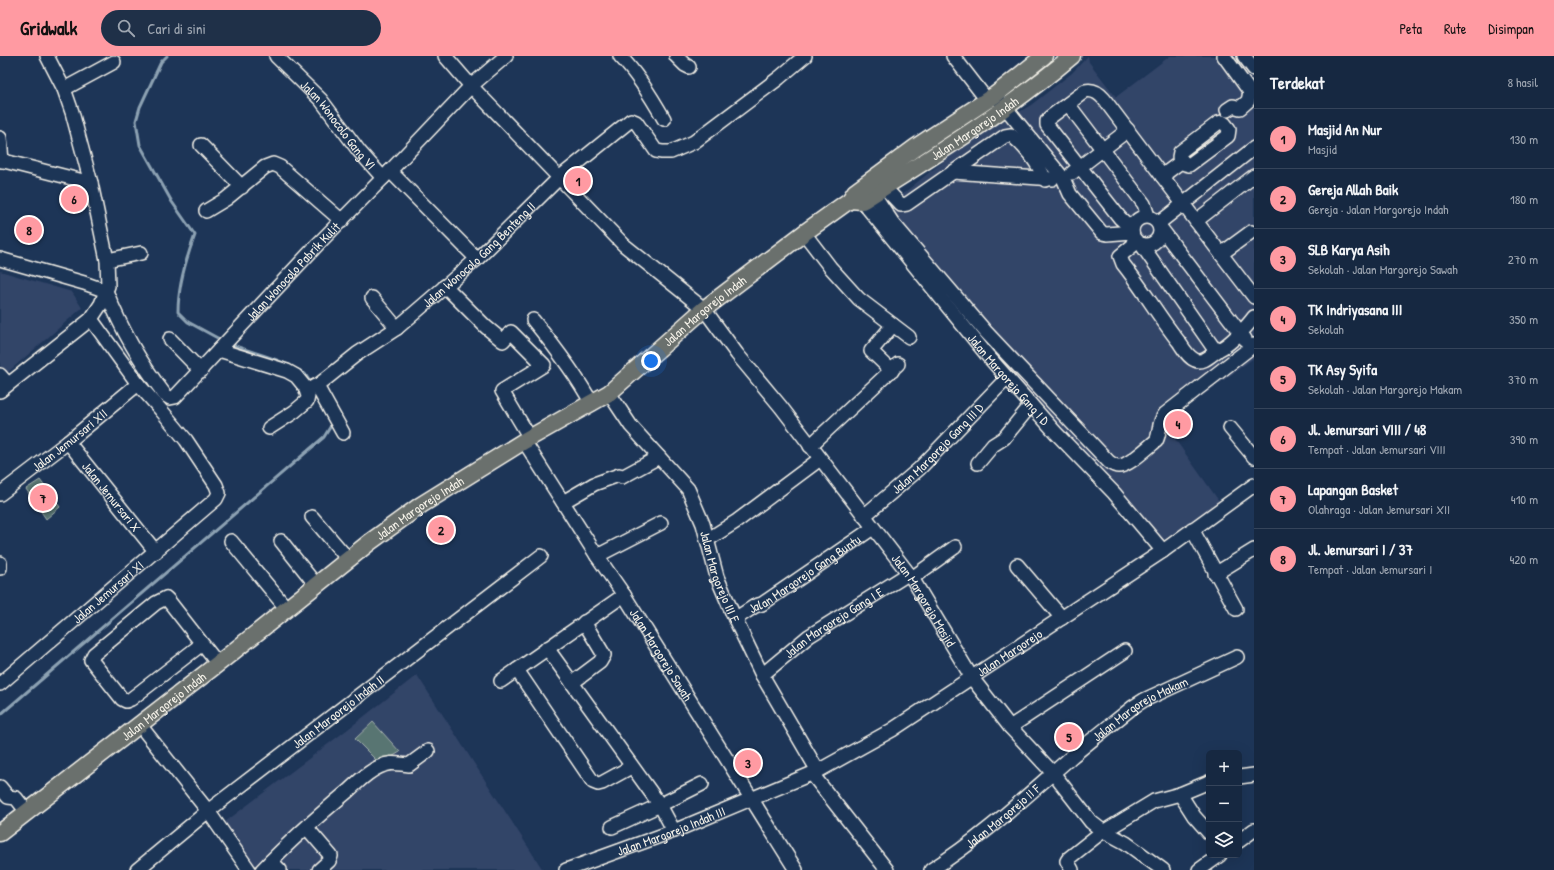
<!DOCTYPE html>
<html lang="id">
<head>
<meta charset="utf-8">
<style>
  :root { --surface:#162841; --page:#1f3048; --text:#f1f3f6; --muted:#9ea6b1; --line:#35445a; --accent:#ff9aa2 }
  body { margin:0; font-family:"Patrick Hand",sans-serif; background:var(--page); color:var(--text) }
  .controls { position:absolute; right:12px; bottom:12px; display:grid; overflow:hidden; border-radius:6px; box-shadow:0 4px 16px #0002 }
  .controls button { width:36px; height:36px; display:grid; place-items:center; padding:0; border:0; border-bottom:1px solid var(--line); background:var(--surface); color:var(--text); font:20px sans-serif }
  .you { position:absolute; left:651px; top:305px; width:14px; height:14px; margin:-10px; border:3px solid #fff; border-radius:50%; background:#1a73e8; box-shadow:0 0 0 6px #1a73e833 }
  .badge { display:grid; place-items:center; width:26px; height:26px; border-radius:50%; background:var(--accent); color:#111; font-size:13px; font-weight:700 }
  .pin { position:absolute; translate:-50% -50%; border:2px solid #fff; box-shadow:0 1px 4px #0006 }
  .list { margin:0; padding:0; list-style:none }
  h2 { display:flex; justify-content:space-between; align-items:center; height:52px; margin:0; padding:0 16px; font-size:17px }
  h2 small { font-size:13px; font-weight:400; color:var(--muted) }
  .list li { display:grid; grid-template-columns:26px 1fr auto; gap:12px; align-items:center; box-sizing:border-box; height:60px; padding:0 16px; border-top:1px solid var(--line) }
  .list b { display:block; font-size:15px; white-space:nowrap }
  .list p { margin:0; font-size:13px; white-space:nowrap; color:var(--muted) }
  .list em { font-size:13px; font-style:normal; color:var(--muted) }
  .icon { flex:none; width:22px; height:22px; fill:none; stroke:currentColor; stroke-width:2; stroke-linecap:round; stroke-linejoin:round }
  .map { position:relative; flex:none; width:1254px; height:814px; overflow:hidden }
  header { display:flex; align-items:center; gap:24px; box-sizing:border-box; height:56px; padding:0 20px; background:var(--accent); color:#111 }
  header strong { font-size:19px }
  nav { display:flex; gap:22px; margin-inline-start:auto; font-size:14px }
  .search { width:280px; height:36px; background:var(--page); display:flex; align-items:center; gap:10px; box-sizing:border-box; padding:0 14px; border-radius:22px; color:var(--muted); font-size:15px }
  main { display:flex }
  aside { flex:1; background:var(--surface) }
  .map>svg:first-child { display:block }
  .built { fill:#324468 }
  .grass { fill:#587472; stroke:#a6b2ad }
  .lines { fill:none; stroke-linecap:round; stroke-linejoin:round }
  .stream { stroke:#8da2b3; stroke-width:3 }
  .minor-casing { stroke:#f4f1e8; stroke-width:16 }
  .major-casing { stroke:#f4f1e8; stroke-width:19 }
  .minor { stroke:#1d3557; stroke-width:13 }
  .major { stroke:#6a706d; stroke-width:16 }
  .labels { text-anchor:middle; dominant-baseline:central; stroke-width:4; stroke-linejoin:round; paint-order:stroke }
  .street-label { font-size:13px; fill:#f4f1e8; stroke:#1d3557 }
</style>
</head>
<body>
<header>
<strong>Gridwalk</strong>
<div class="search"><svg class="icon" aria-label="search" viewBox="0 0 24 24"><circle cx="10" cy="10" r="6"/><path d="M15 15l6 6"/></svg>Cari di sini</div>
<nav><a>Peta</a><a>Rute</a><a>Disimpan</a></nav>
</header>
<main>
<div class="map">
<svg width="1254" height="814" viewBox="0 0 1254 814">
  <rect width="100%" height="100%" fill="#1d3557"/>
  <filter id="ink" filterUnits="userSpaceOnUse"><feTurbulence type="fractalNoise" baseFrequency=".025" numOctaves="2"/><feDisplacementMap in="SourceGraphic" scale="8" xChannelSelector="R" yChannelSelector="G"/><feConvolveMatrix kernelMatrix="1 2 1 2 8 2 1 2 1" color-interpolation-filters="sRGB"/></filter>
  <g filter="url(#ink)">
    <!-- built -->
    <g class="built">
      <polygon points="1088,0 1089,6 1116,41 1170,0 1235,0 1254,26 1254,302 1169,364 1170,376 1219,445 1155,490 872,163 931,115 973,83 1031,49 1072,17"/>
      <polygon points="0,215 72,236 82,252 0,323"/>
      <polygon points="417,619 543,814 258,814 225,766 348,673"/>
    </g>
    <!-- grass -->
    <g class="grass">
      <polygon points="40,424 60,451 46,463 26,433"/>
      <polygon points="373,666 400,696 380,708 355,683"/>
    </g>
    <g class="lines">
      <!-- stream -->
      <g class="stream">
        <path d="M167 0 161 6 140 51 136 65 140 89 172 146 195 179C186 203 178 230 178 256L188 266 223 285"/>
        <path d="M230 288C249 296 269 299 288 309"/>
        <polyline points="298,314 305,318 312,329"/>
        <polyline points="0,659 324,381 332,368 331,365"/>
      </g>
      <defs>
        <g id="minor">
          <path id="s1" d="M276 0 321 44 359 95 383 122"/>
          <path id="s2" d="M445 0 471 30 624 189 704 253 737 298 781 351 912 522 972 622 1010 671 1053 717 1091 766 1100 773 1126 787 1163 814"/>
          <path d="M620 0C638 19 651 40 664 63"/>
          <polyline points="676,0 685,9 689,11"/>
          <polyline points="953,0 987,44"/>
          <polyline points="1224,0 1250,36 1248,45 1240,52 1233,50 1227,54"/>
          <polyline points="1244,0 1254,13"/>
          <polyline points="64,33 114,6"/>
          <polyline points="1000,45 1063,122 1070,138 1102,177 1107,178 1132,176"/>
          <polyline points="1068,48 1144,148 1148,160"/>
          <polygon points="1222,66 1225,68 1229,73 1228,80 1189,109 1185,108 1179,101 1180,96 1218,67"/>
          <polyline points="0,82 2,105"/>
          <polyline points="201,89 242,131"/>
          <polyline points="0,104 91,127"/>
          <polyline points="390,115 477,203"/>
          <polyline points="953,116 1052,123"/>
          <polyline points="1072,117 1128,74"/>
          <polyline points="1162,120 1182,105"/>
          <path d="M884 131 901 149 907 148 1005 80 1011 79C1025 90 1039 108 1045 124"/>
          <path d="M873 137 892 166 986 276 1109 406C1112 408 1115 410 1118 410 1128 411 1148 391 1156 385 1161 376 1157 368 1165 358L1254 289"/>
          <path id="s3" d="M862 145 987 299 1056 377 1114 437 1163 495"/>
          <polyline points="206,155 226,143 265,111 273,108 280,111 342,165"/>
          <circle cx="1146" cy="175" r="14"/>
          <polyline points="1196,165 1221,198"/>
          <polyline points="1159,167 1254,92"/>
          <polyline points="1160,171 1245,283"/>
          <path d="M1132 173 1120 162 1047 69V65L1049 62 1085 35C1093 33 1099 37 1104 43L1196 165 1254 120"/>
          <polyline points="1251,176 1221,198 1254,241"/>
          <polyline points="804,177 830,211 859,243 909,281"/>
          <path d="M1137 186 1120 200 1123 208C1143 233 1159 261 1179 286 1183 292 1188 301 1195 304 1203 308 1211 299 1217 295"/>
          <path d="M1141 188 1215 294C1224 296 1249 268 1254 261"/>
          <path id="s4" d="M0 203 84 227 106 235C122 275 139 304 165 339L170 342 175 341 318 188 390 115 471 30 506 0"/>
          <polyline points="107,204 141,197"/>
          <polyline points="445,230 486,271 503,285 511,276 544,309 502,335 530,382"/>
          <polyline points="372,242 397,272"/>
          <path d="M533 264C555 291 576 318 592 348"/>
          <polyline points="170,283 201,315"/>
          <polyline points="219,294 287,315 296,320 305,331 308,340 307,345 294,356 269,372"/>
          <polyline points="892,315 871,295 893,269"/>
          <polyline points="0,319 8,328"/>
          <path id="s5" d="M317 330 357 298 397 272 477 203 559 122 631 64 636 66 656 95 662 96H671L694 86 779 22 805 0"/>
          <polyline points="310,333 315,330 318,332 343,377"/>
          <polyline points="0,335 91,263 101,248 108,230 107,204 91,127 72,56 64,33 47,0"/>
          <path id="s6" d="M609 337 631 370 688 433 703 468 717 521 735 563 762 619 818 715"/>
          <polyline points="1230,372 1254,401"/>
          <path id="s7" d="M524 385 597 500 624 539 796 814"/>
          <path id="s8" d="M68 386 156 496"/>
          <polyline points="810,390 898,308"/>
          <polyline points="978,407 993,389 1004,382 1031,349"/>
          <polyline points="622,421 659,401"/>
          <path id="s9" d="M0 438 68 386 138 328"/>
          <polyline points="563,446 594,428 619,419"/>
          <path id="s10" d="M864 460 919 413 1007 322"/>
          <polyline points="312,461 348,503"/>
          <polyline points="1192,473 1236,553"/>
          <polyline points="707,484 737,465 820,403"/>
          <polyline points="231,485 287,553"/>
          <polyline points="281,485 316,529"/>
          <polyline points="597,500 661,467"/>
          <polyline points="0,507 0,512"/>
          <polyline points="1017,509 1062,562"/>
          <polyline points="1215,518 1254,494"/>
          <polyline points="912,522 955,491"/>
          <path id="s11" d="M735 563 755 550 762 548 873 472"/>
          <polyline points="202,588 131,643 126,645 122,643 91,604 94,598 156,547 166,542 168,544 218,608"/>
          <polyline points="547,592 660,749 674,775"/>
          <polyline points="517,614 593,726 598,728 602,727 631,711"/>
          <path id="s12" d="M762 619 809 580 908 518"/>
          <polyline points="501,625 624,539"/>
          <polyline points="572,627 600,606 604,599 584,566"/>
          <path id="s13" d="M0 628 216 443 219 437 216 429 186 384 161 354 138 328 91 263"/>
          <polyline points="139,668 208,755 249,814"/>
          <polyline points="1010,671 1125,595"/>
          <polyline points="812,718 887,814"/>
          <polyline points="1239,721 1254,719"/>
          <polyline points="0,731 8,741 16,742 27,756"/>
          <polyline points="1180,738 1194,760 1209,777"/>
          <polyline points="612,771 660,749 702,728"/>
          <polyline points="307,772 331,800 329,805 319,814"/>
          <polyline points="1239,785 1254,774"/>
          <polyline points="271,805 280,814"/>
          <path id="s14" d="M137 814 208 755 541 500"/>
          <path d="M262 814C289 786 318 760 348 735 357 727 367 716 379 711 391 705 397 708 409 709L428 695"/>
          <path id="s15" d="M566 814 674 775 818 715 892 674 1163 495 1254 429"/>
          <path id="s16" d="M931 814C982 782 1024 742 1069 703 1090 685 1112 668 1133 651L1144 644 1237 601"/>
          <polyline points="1072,814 1067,805 1069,802 1098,779 1154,745 1180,738 1209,726"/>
          <polyline points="1199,814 1220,799"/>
        </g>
        <g id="major">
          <path id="s17" d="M850 144 862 145C934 100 1007 55 1072 0"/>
          <path id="s18" d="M0 777 224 603 370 486 421 449 524 385 609 337 704 253 804 177 850 144 855 136 916 91 995 39 1044 0"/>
        </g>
      </defs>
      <!-- minor casing -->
      <use href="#minor" class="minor-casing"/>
      <!-- major casing -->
      <use href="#major" class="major-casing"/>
      <!-- minor -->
      <use href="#minor" class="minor"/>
      <!-- major -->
      <use href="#major" class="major"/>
    </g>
  </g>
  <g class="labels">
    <!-- street labels -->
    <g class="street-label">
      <text stroke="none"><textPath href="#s1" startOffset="93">Jalan Wonocolo Gang VI</textPath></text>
      <text stroke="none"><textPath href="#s17" startOffset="146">Jalan Margorejo Indah</textPath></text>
      <text stroke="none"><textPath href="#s5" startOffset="209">Jalan Wonocolo Gang Benteng II</textPath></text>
      <text stroke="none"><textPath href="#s4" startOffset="414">Jalan Wonocolo Pabrik Kulit</textPath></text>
      <text stroke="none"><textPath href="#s18" startOffset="879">Jalan Margorejo Indah</textPath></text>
      <text stroke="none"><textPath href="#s3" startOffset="231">Jalan Margorejo Gang I D</textPath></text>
      <text stroke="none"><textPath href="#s9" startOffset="88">Jalan Jemursari XII</textPath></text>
      <text stroke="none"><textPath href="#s10" startOffset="100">Jalan Margorejo Gang III D</textPath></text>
      <text stroke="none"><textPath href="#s8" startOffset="70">Jalan Jemursari X</textPath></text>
      <text stroke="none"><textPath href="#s18" startOffset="531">Jalan Margorejo Indah</textPath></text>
      <text stroke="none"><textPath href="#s11" startOffset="83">Jalan Margorejo Gang Buntu</textPath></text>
      <text stroke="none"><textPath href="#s6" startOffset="218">Jalan Margorejo III E</textPath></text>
      <text stroke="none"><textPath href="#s13" startOffset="142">Jalan Jemursari XI</textPath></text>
      <text stroke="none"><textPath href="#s2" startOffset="728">Jalan Margorejo Masjid</textPath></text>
      <text stroke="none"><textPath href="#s12" startOffset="89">Jalan Margorejo Gang I E</textPath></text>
      <text stroke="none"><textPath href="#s15" startOffset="496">Jalan Margorejo</textPath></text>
      <text stroke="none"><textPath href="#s7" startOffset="254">Jalan Margorejo Sawah</textPath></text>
      <text stroke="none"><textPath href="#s18" startOffset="207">Jalan Margorejo Indah</textPath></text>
      <text stroke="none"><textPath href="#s16" startOffset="265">Jalan Margorejo Makam</textPath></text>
      <text stroke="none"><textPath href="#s14" startOffset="256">Jalan Margorejo Indah II</textPath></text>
      <text stroke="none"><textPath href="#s16" startOffset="90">Jalan Margorejo II F</textPath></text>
      <text stroke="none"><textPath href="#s15" startOffset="112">Jalan Margorejo Indah III</textPath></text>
    </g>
  </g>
</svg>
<div class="controls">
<button>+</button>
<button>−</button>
<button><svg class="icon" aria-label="layers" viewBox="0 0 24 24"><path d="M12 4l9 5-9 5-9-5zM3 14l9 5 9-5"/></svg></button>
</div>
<div class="you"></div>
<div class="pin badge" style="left:578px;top:125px">1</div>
<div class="pin badge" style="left:441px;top:474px">2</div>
<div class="pin badge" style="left:748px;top:707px">3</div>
<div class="pin badge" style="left:1178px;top:368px">4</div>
<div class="pin badge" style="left:1069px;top:681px">5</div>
<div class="pin badge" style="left:74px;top:143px">6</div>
<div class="pin badge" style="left:43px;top:442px">7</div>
<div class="pin badge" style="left:29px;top:174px">8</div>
</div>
<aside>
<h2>Terdekat<small>8 hasil</small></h2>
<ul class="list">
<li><span class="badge">1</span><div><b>Masjid An Nur</b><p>Masjid</p></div><em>130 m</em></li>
<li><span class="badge">2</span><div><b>Gereja Allah Baik</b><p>Gereja · Jalan Margorejo Indah</p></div><em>180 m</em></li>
<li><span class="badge">3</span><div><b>SLB Karya Asih</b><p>Sekolah · Jalan Margorejo Sawah</p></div><em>270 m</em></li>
<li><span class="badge">4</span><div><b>TK Indriyasana III</b><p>Sekolah</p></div><em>350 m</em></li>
<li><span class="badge">5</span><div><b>TK Asy Syifa</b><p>Sekolah · Jalan Margorejo Makam</p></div><em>370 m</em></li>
<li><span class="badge">6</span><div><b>Jl. Jemursari VIII / 48</b><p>Tempat · Jalan Jemursari VIII</p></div><em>390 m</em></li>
<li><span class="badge">7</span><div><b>Lapangan Basket</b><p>Olahraga · Jalan Jemursari XII</p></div><em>410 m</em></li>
<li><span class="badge">8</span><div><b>Jl. Jemursari I / 37</b><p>Tempat · Jalan Jemursari I</p></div><em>420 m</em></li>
</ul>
</aside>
</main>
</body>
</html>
